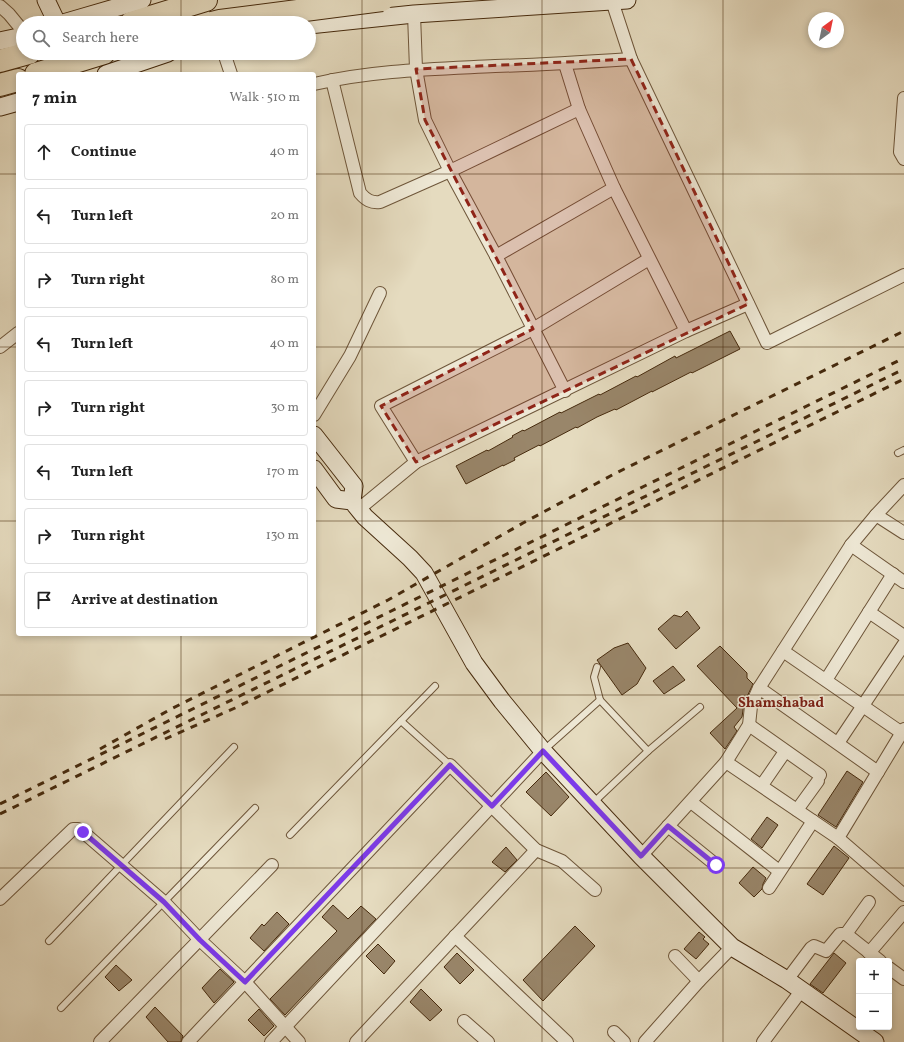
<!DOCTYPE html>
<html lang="en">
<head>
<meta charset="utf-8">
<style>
  :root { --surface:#fff; --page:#f6f6f6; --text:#222; --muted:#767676; --line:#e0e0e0 }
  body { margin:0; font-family:Vollkorn,serif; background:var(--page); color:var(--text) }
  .controls { position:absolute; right:12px; bottom:12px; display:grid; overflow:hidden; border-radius:4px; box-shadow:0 2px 6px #0003 }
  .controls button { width:36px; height:36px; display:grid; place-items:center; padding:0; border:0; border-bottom:1px solid var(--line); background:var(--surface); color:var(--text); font:20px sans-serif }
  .compass { position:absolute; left:808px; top:12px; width:36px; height:36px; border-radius:50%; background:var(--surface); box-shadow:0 2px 6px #0003; rotate:33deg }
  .stop { position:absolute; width:12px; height:12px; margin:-9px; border:3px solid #7c3aed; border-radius:50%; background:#fff }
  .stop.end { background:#7c3aed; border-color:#fff; box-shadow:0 1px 4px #0008 }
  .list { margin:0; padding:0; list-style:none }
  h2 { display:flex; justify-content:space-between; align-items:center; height:52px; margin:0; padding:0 16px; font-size:17px }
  h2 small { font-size:13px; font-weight:400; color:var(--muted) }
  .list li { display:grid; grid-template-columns:26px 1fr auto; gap:12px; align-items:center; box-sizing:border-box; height:56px; margin:0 8px 8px; padding:0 8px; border:1px solid var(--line); border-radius:4px }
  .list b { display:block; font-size:15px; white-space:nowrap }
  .list em { font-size:13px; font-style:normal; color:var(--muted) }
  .icon { flex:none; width:22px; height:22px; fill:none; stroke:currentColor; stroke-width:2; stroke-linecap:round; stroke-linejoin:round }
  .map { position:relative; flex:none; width:904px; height:1042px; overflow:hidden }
  .search { position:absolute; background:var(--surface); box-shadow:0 2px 6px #0003; left:16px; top:16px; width:300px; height:44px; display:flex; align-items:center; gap:10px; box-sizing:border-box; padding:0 14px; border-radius:22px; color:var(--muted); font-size:15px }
  .panel { position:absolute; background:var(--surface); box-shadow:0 2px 6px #0003; left:16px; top:72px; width:300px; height:564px; border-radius:4px }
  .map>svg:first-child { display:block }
  .building { fill:#99866a; stroke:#462a0d }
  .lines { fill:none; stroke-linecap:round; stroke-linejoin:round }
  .lane-casing { stroke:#6e563a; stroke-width:8 }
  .street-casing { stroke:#6e563a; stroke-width:14 }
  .secondary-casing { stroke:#462a0d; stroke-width:19 }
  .highway-casing { stroke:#462a0d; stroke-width:24 }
  .lane { stroke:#eee8d5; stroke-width:6 }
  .street { stroke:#eee8d5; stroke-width:12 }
  .secondary { stroke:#eee8d5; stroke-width:17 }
  .highway { stroke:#e5dbbf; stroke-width:22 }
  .rail { stroke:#462a0d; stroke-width:3; stroke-dasharray:7 7; stroke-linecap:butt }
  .highway-bridge-casing { stroke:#462a0d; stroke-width:24; stroke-linecap:butt }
  .highway-bridge { stroke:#e5dbbf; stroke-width:22 }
  .route { stroke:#7c3aed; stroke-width:5 }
  .marked { fill:#8f2418; fill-opacity:0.2; stroke:#8f2418; stroke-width:3; stroke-dasharray:8 5; stroke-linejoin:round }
  .grid { fill:none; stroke:#462a0d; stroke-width:1; stroke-opacity:0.55 }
  .labels { text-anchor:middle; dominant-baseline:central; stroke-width:3; stroke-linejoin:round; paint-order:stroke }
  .quarter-label { font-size:14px; font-weight:bold; fill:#7a1f14; stroke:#eee8d5 }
</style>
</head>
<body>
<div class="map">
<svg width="904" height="1042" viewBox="0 0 904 1042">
  <rect width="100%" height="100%" fill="#e5dbbf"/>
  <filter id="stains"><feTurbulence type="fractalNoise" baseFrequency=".005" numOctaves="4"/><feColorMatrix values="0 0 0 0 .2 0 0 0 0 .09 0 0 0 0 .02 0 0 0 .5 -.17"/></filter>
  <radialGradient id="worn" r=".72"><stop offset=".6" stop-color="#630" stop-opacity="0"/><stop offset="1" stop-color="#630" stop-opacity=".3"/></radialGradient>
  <!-- building -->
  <g class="building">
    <polygon points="730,331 740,349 692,373 691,372 652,392 652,391 616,410 615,409 597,417 577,428 576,427 540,446 539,445 514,458 515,460 503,466 503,465 466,484 456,466 487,450 488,451 513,437 512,436 523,430 524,431 560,412 561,413 599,394 600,395 636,376 637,377 675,356 676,358"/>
    <polygon points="687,611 700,628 676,649 658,629 674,615 681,617"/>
    <polygon points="628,643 646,668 637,684 622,695 597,660 614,648"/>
    <polygon points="720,646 747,673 747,678 753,684 744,703 742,717 734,727 737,731 725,749 710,733 737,708 697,666"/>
    <polygon points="673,666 685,680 664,694 653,681"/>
    <polygon points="847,771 863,782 836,827 818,815"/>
    <polygon points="546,772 569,797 551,816 526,792"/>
    <polygon points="767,817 778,825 762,848 751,839"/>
    <polygon points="834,846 849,858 823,895 807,884"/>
    <polygon points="506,847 517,860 505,872 492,862"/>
    <polygon points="753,867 766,878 763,884 762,889 754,897 739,883"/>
    <polygon points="333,905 348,919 361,906 376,919 285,1015 270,999 337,931 322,917"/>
    <polygon points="277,912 289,924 264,951 250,938 262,924 264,926"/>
    <polygon points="575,926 595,946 543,1001 523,980"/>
    <polygon points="699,932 705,937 703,939 709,944 696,959 684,949"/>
    <polygon points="378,944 395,961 384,974 366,956"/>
    <polygon points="457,953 474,970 460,984 444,967"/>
    <polygon points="834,953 846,963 823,993 810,984"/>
    <polygon points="116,965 132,980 119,991 105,977"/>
    <polygon points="220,969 234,982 214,1003 202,988"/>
    <polygon points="421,989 442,1010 430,1021 410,1002"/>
    <polygon points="155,1007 183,1036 181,1042 168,1042 146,1017"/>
    <polygon points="259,1009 274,1026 264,1036 248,1020"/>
  </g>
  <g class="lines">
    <defs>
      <g id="lane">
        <polyline points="898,453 904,450"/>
        <polyline points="597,667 594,677 600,700"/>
        <polyline points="401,721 450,765"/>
        <polyline points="544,750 600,700 648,751 593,803"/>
        <polyline points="648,751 700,707"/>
        <polyline points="290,835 435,686"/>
        <polyline points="49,941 234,747"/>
        <polyline points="61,1008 255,808"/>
      </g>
      <g id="street">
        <polyline points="612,1 631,59 767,343 904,275"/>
        <polyline points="0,6 9,14 23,31"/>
        <polyline points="414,14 416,69 425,120 450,171 496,256 565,391"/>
        <polyline points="224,53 231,74"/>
        <polyline points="565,64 579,109 614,188 686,331"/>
        <path d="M332 80 360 193C366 200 371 203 380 202L450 171 579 109"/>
        <path d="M314 84C373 70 435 69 495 66 541 65 586 62 631 59"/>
        <polyline points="904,98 900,152 904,159"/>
        <polyline points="496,256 614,188"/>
        <polyline points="0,347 18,333"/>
        <polyline points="314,415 350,356 380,293"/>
        <polyline points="416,462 381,406 533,329 649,259"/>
        <polyline points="359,509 416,462 686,331 748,304"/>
        <polyline points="876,515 904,533"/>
        <polyline points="851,545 904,582"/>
        <polyline points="869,612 904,636"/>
        <polyline points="783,651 902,733"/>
        <polyline points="826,680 893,574"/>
        <polyline points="759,688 878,772"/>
        <polyline points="749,725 820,775"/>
        <polyline points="838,743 904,644"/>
        <polyline points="726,762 838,838 904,895"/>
        <polyline points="762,785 782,756"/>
        <polyline points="691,802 779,871"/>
        <polyline points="797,810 818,781"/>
        <polyline points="668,826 716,865"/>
        <polyline points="838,838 904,729"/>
        <polyline points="641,856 726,762 749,725 751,706 759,688 851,545 876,515 904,485"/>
        <polyline points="769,888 813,821"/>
        <polyline points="0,899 73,829 78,829 83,832 164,902 200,940 245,982 299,1042"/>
        <polyline points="846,934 880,961"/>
        <polyline points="455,936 567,1042"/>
        <polyline points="869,953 904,912"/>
        <polyline points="675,956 699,981"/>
        <polyline points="889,968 904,979"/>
        <polyline points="787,980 811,948 814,946 826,951 840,934 846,934 869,902"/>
        <polyline points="464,1021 488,1042"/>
        <polyline points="614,1032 624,1042"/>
        <polyline points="100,1042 272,865"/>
        <polyline points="188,1042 450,765 536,850 562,861 595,890"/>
        <polyline points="271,1042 543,751"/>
        <polyline points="356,1042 536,850"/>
        <polyline points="645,1042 699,981 732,947"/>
        <polyline points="763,1042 801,991"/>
      </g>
      <g id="secondary">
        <polyline points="46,0 57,23"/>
        <polyline points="63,23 142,0"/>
        <polyline points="309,25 414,14 627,0"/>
        <polyline points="0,41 23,36"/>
        <polyline points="106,74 168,53"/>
        <polyline points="0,107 18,102"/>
        <polyline points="314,435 354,486 352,501"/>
        <polyline points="314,469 336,499 352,501 365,517 410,558 424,573 474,663 502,701 543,751 641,856 732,947 787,980 875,1042"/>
      </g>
      <g id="highway">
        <polyline points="131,23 206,0"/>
        <polyline points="0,61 29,53"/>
        <polyline points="36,74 104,53"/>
        <polyline points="0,85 18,80"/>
      </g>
    </defs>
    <!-- lane casing -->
    <use href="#lane" class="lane-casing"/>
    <!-- street casing -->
    <use href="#street" class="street-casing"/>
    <!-- secondary casing -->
    <use href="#secondary" class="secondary-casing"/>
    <!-- highway casing -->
    <use href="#highway" class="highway-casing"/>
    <!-- lane -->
    <use href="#lane" class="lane"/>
    <!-- street -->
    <use href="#street" class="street"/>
    <!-- secondary -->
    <use href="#secondary" class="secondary"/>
    <!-- highway -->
    <use href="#highway" class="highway"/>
    <!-- rail -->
    <g class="rail">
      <polyline points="165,739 235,708 904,379"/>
      <polyline points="100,749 171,709 388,600 523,523 616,473 904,331"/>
      <polyline points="0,804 904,358"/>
      <polyline points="0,814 904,369"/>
    </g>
    <defs>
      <polyline id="highway-bridge" points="212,23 220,21 382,0"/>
    </defs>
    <!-- highway-bridge casing -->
    <use href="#highway-bridge" class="highway-bridge-casing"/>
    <!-- highway-bridge -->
    <use href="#highway-bridge" class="highway-bridge"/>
  </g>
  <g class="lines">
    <!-- route -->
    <polyline class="route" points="83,832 164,902 200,940 245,982 450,765 492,806 543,751 641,856 668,826 716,865"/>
  </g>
  <!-- marked area -->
  <path class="marked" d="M631 59 748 304 416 462 381 406 533 329 425 120 416 69Z"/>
  <!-- grid -->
  <path class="grid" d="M181 0V23M362 0V1042M542 0V1042M723 0V1042M181 53V74M0 174H18M314 174H904M0 347H18M314 347H904M0 521H18M314 521H904M181 634V1042M0 695H904M0 868H904"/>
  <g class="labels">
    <!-- quarter labels -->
    <g class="quarter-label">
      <text x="781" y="703">Shamshabad</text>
    </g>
  </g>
  <rect width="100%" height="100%" filter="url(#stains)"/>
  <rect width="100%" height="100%" fill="url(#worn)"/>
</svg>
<div class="controls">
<button>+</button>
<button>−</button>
</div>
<svg class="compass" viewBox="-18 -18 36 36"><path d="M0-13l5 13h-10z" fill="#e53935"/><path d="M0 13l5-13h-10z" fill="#767676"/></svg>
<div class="stop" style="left:716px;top:865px"></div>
<div class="stop end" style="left:83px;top:832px"></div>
<div class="search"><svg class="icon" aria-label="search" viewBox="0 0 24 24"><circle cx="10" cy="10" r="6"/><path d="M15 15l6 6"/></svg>Search here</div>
<section class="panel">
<h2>7 min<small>Walk · 510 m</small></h2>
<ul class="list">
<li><svg class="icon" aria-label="ahead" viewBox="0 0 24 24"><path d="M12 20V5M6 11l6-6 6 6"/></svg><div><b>Continue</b></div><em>40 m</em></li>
<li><svg class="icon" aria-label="left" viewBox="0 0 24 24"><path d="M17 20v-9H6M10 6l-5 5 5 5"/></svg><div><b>Turn left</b></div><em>20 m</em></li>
<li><svg class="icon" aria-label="right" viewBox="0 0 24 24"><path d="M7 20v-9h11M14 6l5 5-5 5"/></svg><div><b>Turn right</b></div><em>80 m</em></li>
<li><svg class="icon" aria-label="left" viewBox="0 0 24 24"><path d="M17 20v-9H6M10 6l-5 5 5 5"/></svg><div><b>Turn left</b></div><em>40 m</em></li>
<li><svg class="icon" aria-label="right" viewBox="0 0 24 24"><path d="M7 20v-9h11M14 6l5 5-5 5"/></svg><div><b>Turn right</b></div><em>30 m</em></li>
<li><svg class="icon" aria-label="left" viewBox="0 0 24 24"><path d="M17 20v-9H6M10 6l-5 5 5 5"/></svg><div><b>Turn left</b></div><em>170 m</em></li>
<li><svg class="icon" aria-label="right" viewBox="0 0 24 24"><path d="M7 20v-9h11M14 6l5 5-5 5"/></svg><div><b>Turn right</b></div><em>130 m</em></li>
<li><svg class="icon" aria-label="arrive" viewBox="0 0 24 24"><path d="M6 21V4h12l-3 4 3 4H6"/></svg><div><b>Arrive at destination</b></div></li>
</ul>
</section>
</div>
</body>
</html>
